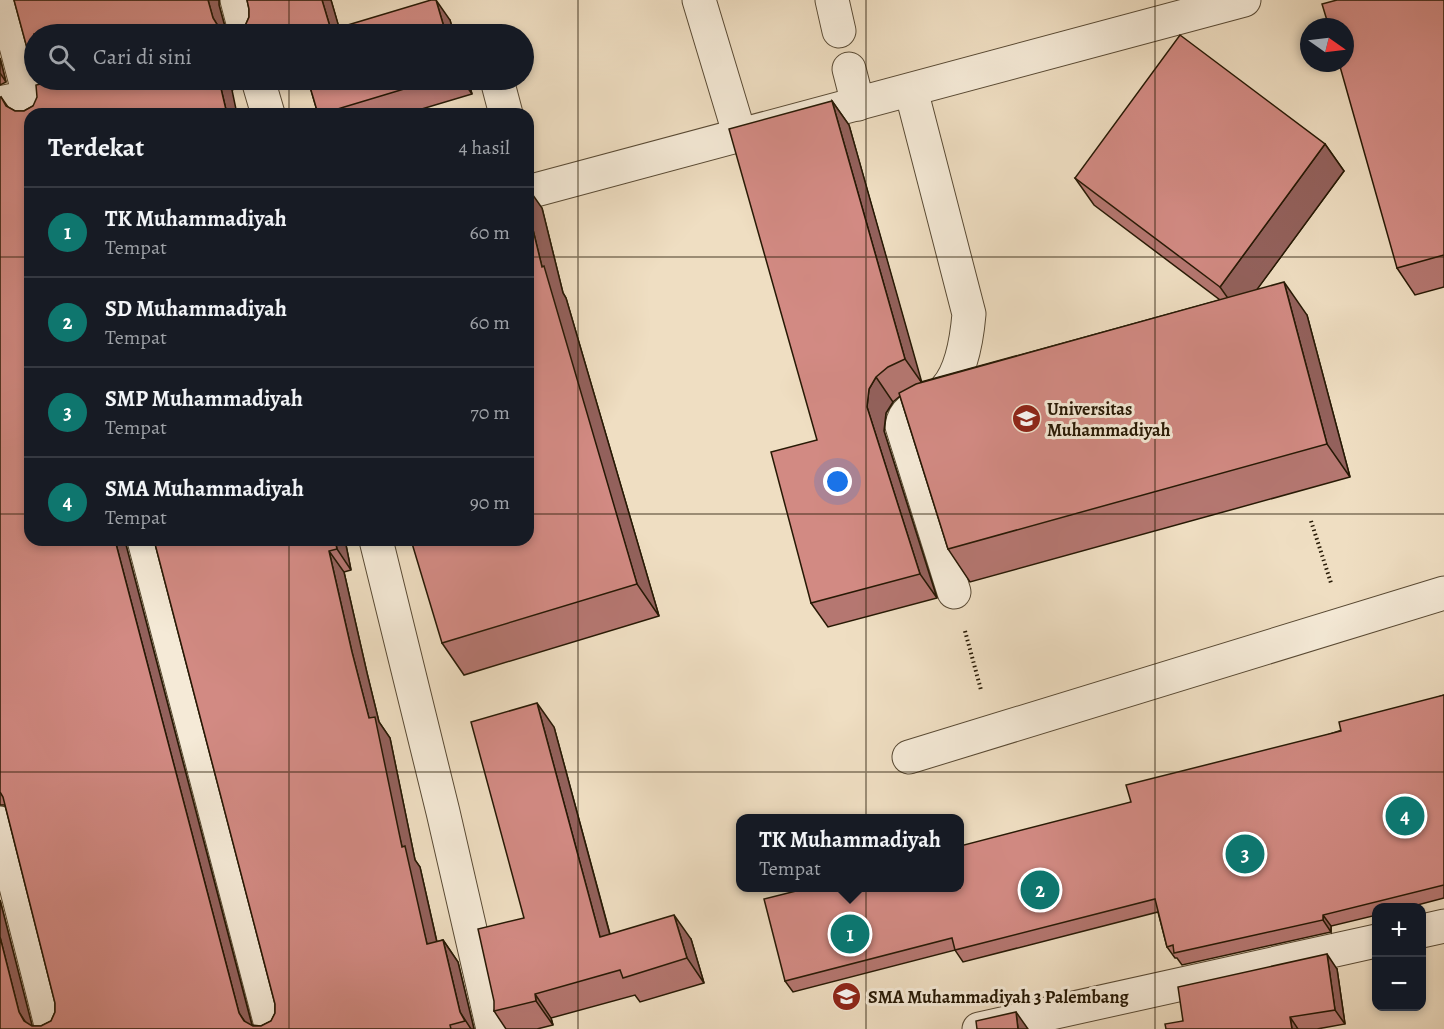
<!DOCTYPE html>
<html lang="id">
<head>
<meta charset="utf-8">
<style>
  :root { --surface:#171b24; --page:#20242c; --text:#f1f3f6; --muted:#9ea1a6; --line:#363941; --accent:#0f766e }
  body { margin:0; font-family:Alegreya,serif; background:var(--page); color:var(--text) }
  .controls { position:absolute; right:18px; bottom:18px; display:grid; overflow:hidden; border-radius:12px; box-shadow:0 3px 9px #0003 }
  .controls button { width:54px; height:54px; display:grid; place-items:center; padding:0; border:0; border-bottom:2px solid var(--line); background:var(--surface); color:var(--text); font:30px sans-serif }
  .compass { position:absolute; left:1300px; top:18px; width:54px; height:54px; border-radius:50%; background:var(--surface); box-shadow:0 3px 9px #0003; rotate:104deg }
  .you { position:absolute; left:838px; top:482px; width:21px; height:21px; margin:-15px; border:4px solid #fff; border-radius:50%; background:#1a73e8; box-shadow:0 0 0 9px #1a73e833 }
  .badge { display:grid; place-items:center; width:39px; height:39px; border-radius:50%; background:var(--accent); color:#fff; font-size:20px; font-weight:700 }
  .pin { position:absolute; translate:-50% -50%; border:3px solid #fff; box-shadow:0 2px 6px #0006 }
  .popup { position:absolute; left:736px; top:814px; width:228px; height:78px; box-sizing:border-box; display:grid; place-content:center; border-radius:12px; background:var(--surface); filter:drop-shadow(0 2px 4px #0005); font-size:20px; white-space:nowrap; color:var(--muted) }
  .popup b { font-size:22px; color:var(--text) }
  .popup::after { content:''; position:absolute; left:50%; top:100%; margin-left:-12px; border:12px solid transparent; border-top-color:var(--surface) }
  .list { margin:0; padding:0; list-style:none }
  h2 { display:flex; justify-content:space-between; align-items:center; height:78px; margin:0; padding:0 24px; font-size:26px }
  h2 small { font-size:20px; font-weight:400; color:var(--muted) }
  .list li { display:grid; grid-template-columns:39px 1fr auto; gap:18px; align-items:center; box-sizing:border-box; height:90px; padding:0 24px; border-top:2px solid var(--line) }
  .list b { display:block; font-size:22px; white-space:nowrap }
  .list p { margin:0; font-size:20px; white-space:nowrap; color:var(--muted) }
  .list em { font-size:20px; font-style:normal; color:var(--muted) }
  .icon { flex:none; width:33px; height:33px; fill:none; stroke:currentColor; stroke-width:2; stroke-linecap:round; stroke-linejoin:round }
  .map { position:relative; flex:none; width:1444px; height:1029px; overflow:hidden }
  .search { position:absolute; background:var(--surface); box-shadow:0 3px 9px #0003; left:24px; top:24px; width:510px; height:66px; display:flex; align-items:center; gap:15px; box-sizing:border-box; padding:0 21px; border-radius:33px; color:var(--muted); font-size:22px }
  .panel { position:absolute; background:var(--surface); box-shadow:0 3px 9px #0003; left:24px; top:108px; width:510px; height:438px; border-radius:18px }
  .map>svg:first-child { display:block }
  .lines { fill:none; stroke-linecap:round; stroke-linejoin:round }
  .minor-casing { stroke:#594a34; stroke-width:35 }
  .path { stroke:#271905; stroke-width:4; stroke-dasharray:1.5 3; stroke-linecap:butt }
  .minor { stroke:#f5ead7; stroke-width:33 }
  .wall { fill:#b57771; stroke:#271905; stroke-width:1.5 }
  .shaded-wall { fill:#93615c; stroke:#271905; stroke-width:1.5 }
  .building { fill:#d28a83; stroke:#271905; stroke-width:1.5 }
  .grid { fill:none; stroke:#271905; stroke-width:1.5; stroke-opacity:0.55 }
  .labels { text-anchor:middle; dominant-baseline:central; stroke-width:6; stroke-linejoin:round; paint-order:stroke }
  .poi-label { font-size:18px; font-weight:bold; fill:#271905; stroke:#f5ead7; text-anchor:start }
</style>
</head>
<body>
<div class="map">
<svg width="1444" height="1029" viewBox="0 0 1444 1029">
  <rect width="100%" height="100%" fill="#efdec2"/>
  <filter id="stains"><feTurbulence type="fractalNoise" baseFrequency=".00333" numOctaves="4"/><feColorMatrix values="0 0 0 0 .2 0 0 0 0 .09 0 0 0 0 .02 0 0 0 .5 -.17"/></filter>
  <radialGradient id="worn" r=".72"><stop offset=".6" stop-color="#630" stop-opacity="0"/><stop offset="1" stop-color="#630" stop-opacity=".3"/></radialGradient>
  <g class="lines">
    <defs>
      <g id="minor">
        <polyline points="4,0 34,114"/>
        <polyline points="237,0 246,34"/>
        <polyline points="699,0 740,136"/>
        <polyline points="832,0 839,31"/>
        <polyline points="849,69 858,104"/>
        <polyline points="258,80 268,114"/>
        <polyline points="497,80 506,114"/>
        <path d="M911 90 969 314C967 337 962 371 946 389 933 405 905 402 902 426L954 592"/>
        <polyline points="0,103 18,99 28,92 81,80"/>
        <polyline points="528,192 1244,0"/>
        <polyline points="144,540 272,1029"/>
        <polyline points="376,540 443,812 493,1029"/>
        <polyline points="909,757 1444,593"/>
        <polyline points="0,823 52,1029"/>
        <polyline points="1422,931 1444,926"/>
        <polyline points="979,1029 1376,941"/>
      </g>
    </defs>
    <!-- minor casing -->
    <use href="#minor" class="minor-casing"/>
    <!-- path -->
    <g class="path">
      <polyline points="1311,521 1331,583"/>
      <polyline points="965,631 981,690"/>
    </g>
    <!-- minor -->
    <use href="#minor" class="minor"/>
  </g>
  <!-- wall -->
  <g class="wall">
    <polygon points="14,0 219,0 219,5 226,31 236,31 245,26 249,17 249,9 247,0 331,0 339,28 450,20 454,34 34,34 34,59 27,48"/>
    <polygon points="1444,0 1444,287 1415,295 1397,268"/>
    <polygon points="0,58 6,82 0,85"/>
    <polygon points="60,80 240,80 241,87 232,90 30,114 30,540 126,540 126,545 252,1025 261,1026 271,1021 275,1013 275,1004 154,540 345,540 351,570 344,572 367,673 379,722 390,738 415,860 420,867 437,942 443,940 458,962 474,1029 0,1029 0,900 32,1026 41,1026 51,1021 55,1012 55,1003 5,805 0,805 0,98 1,97 8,107 15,111 24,111 33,106"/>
    <polygon points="308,80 468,80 472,94 405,114 318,114"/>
    <polygon points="832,101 849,125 921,382 1220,300 1094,205 1075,178 1325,144 1344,171 1257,289 1307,315 1350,477 970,582 948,549 900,396 893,402 886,413 884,431 937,598 828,627 811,603 817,440"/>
    <polygon points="542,208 563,293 566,298 659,616 464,675 442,643"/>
    <polygon points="1444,695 1444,898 1406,908 1377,908 1377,915 1331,926 1331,932 1182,965 1177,958 1175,958 1167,947 1158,912 963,962 955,950 793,992 785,981 960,888 1131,802"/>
    <polygon points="554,727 610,934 691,939 704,983 640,1002 635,995 551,1018 553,1025 537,1029 506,1029 494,1011 524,918"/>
    <polygon points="1337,969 1345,1024 1317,1029 1166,1029 1183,1021"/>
  </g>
  <!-- shaded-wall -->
  <g class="shaded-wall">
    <polygon points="208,0 219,0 219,5 227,34 218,26 213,18"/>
    <polygon points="322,0 331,0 341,34 331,30"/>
    <polygon points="436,0 450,20 454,34 446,34"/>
    <polygon points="0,58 6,82 0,73"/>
    <polygon points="219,80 225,80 232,90 237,114 227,114"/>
    <polygon points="235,80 240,80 241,87"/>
    <polygon points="462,80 468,80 472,94"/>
    <polygon points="832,101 849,125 922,383 905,359"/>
    <polygon points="1325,144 1344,171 1239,314 1220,287"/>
    <polygon points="528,188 542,208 563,293 566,298 659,616 637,584 542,267 528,209"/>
    <polygon points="1284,282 1307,315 1350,477 1327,444"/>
    <polygon points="876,377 893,402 886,413 884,431 937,598 920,574 867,407 869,389"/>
    <polygon points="115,540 126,540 126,545 253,1029 250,1029 239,1013"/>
    <polygon points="335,540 345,540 351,570 337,549"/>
    <polygon points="329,551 344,572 367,673 379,722 390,738 415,860 420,867 442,965 427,944 352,652"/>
    <polygon points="537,703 554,727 617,961 600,937"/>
    <polygon points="0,900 33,1029 30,1029 19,1012 0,937"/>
    <polygon points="674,915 691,939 704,983 687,958"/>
    <polygon points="1323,915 1331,926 1331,932 1323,920"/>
    <polygon points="443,940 458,962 474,1029 471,1029 460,1012"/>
    <polygon points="1327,954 1337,969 1345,1024 1335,1010"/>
    <polygon points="535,994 551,1018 553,1025 536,1001"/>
    <polygon points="1016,1012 1028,1029 1018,1029"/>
    <polygon points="1290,1017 1298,1029 1292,1029"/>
  </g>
  <!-- building -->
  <g class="building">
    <polygon points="14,0 208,0 213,18 218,26 226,31 236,31 245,26 249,17 249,9 247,0 322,0 331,30 431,0 436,0 446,34 34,34 34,47 27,48"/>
    <polygon points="1337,0 1444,0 1444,255 1397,268 1339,63 1345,63 1345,27 1329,27 1322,4"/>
    <polygon points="1180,35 1325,144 1220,287 1075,178"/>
    <polygon points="60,80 219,80 227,114 30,114 30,540 115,540 239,1013 244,1021 253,1026 261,1026 271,1021 275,1013 275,1004 154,540 335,540 337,549 329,551 352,652 369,718 375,717 402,847 405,846 427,944 443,940 460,1012 465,1021 450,1025 451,1029 0,1029 0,937 19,1012 24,1021 32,1026 41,1026 51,1021 55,1012 55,1003 3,797 0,792 0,98 1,97 6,106 15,111 24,111 33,106 37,97 36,85"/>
    <polygon points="308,80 434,80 321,114 318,114"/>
    <polygon points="832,101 905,359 888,367 876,377 869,389 867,407 920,574 811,603 771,452 817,440 729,129"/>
    <polygon points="528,209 542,267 544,266 637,584 442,643 411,540 528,540"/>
    <polygon points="1284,282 1327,444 948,549 899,393 916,384"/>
    <polygon points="1444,695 1444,885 1323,915 1323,920 1174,953 1173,945 1167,947 1155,899 955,950 952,938 785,981 764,899 808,888 960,888 960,846 1131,802 1126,785 1341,731 1339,722"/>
    <polygon points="537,703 600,937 674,915 687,958 623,978 620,970 535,994 536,1001 494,1011 494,1001 478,929 524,918 471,722"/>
    <polygon points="1327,954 1335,1010 1290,1017 1292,1029 1166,1029 1165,1024 1183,1021 1178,987"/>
    <polygon points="1016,1012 1018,1029 977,1029 976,1021"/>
  </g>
  <!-- grid -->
  <path class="grid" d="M289 0V34M578 0V1029M866 0V1029M1155 0V1029M289 80V114M0 257H30M528 257H1444M0 514H30M528 514H1444M289 540V1029M0 772H1444"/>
  <!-- icons -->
  <defs>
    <symbol id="university-disc" viewBox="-11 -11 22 22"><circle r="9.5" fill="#8f2418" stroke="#f5ead7"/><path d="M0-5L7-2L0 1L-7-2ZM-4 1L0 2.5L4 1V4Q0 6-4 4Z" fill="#fff"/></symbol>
    <symbol id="school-disc" viewBox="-11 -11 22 22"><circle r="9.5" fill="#8f2418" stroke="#f5ead7"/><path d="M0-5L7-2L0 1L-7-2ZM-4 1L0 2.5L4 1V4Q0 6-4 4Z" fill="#fff"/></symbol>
  </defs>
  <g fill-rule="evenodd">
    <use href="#university-disc" x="1010" y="402" width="33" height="33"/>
    <use href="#school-disc" x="830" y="980" width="33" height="33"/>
  </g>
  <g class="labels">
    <!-- poi labels -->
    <g class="poi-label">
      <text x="1047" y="409">Universitas<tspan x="1047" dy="21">Muhammadiyah</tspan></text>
      <text x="868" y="997">SMA Muhammadiyah 3 Palembang</text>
    </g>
  </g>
  <rect width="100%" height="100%" filter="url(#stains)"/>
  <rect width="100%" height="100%" fill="url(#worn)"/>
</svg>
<div class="controls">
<button>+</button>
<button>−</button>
</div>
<svg class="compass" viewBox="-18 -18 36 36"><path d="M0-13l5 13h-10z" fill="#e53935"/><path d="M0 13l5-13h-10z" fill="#9ea1a6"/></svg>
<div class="you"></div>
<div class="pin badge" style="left:850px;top:934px">1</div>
<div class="popup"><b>TK Muhammadiyah</b>Tempat</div>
<div class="pin badge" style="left:1040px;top:890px">2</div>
<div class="pin badge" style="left:1245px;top:854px">3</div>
<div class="pin badge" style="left:1405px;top:816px">4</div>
<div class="search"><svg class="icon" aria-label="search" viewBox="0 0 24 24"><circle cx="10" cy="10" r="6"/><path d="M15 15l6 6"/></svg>Cari di sini</div>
<section class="panel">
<h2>Terdekat<small>4 hasil</small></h2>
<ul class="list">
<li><span class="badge">1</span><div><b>TK Muhammadiyah</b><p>Tempat</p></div><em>60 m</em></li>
<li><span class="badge">2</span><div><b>SD Muhammadiyah</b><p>Tempat</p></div><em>60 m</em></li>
<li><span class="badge">3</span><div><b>SMP Muhammadiyah</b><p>Tempat</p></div><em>70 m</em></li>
<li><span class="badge">4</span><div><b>SMA Muhammadiyah</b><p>Tempat</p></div><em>90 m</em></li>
</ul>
</section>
</div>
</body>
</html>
